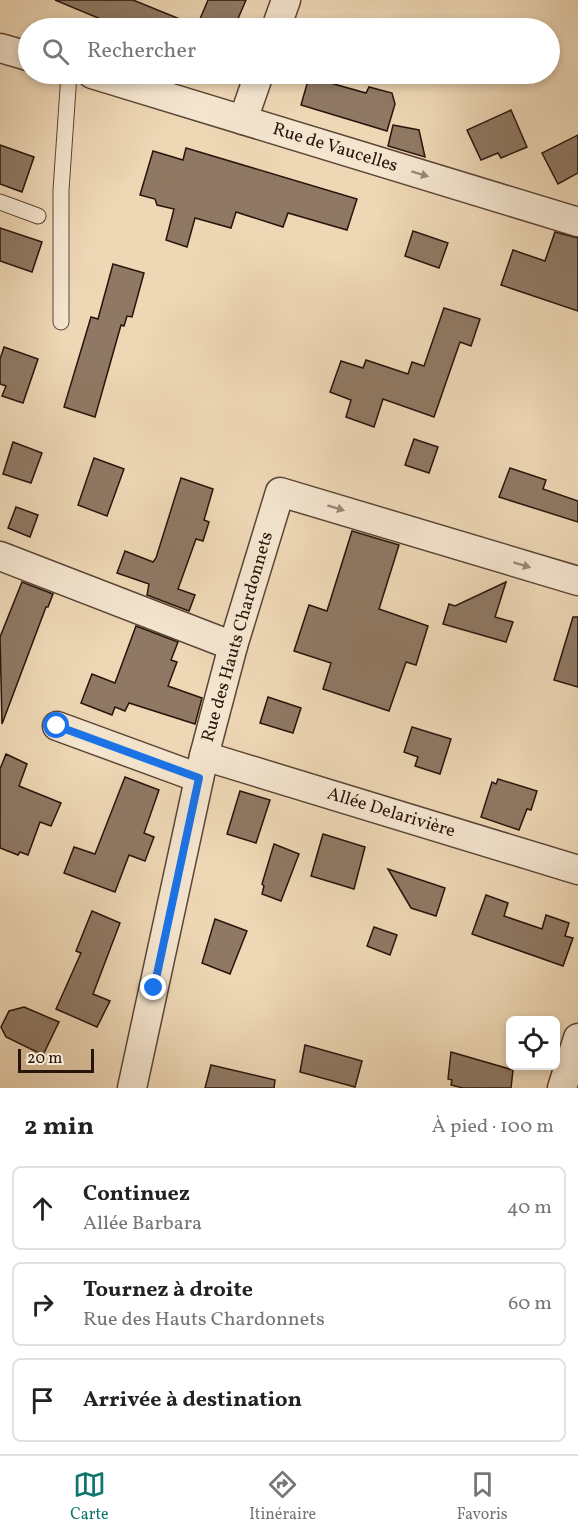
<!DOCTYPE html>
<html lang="fr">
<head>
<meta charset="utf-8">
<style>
  :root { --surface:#fff; --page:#f6f6f6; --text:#222; --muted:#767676; --line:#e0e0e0; --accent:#0f766e }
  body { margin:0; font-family:Vollkorn,serif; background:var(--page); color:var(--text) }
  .controls { position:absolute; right:18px; bottom:18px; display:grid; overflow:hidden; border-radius:9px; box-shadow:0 3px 9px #0003 }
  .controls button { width:54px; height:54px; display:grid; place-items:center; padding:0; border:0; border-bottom:2px solid var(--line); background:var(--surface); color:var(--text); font:30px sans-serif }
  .scale { position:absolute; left:18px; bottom:15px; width:76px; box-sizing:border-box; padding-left:6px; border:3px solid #29140c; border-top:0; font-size:16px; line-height:21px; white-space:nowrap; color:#29140c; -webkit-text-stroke:4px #f4e5cf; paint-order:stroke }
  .stop { position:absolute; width:18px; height:18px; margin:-14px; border:4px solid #1a73e8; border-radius:50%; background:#fff }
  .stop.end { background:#1a73e8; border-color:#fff; box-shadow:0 2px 6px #0008 }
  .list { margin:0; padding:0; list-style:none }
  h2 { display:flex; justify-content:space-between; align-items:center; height:78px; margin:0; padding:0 24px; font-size:26px }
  h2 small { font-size:20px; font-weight:400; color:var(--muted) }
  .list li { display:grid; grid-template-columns:39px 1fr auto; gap:18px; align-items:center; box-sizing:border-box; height:84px; margin:0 12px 12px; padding:0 12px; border:2px solid var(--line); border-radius:9px }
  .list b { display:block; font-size:22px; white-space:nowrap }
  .list p { margin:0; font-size:20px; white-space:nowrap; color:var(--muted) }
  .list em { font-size:20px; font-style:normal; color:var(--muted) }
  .icon { flex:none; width:33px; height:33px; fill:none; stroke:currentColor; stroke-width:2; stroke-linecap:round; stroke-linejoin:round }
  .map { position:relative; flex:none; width:578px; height:1088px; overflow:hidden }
  .search { position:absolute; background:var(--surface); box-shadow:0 3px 9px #0003; left:18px; right:18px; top:18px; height:66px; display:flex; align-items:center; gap:15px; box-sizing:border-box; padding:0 21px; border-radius:33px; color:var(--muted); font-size:22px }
  .sheet { height:366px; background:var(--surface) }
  nav { display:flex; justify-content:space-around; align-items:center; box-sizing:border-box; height:84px; border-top:2px solid var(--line); background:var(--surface); font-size:16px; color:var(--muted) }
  nav a { display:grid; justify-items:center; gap:3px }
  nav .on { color:var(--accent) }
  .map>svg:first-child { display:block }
  .building { fill:#8f7964; stroke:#29140c; stroke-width:1.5 }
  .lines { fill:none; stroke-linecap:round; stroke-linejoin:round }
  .lane-casing { stroke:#5a4536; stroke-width:17 }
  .street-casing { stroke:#5a4536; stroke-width:31 }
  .lane { stroke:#f4e5cf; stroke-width:15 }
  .street { stroke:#f4e5cf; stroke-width:28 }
  .oneway { fill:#998777 }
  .route { stroke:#1a73e8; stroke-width:8 }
  .labels { text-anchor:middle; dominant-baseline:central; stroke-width:4.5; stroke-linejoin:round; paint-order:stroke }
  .street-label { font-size:18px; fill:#29140c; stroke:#f4e5cf }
</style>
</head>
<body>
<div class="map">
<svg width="578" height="1088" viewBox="0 0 578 1088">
  <rect width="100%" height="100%" fill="#eed7b5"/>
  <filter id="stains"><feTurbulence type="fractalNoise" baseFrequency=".00333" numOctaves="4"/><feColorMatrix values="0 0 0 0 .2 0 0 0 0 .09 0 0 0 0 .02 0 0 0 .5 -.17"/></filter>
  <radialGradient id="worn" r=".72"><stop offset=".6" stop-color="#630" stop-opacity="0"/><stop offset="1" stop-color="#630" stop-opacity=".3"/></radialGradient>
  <!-- building -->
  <g class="building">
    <polygon points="55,0 133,0 197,26 208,0 246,0 234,28 122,28"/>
    <polygon points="309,77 366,93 369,87 392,93 395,104 387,131 301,105"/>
    <polygon points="511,110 527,147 501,158 498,153 481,160 467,130"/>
    <polygon points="393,125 419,130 425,157 388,146"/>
    <polygon points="578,135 578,173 558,184 542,153"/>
    <polygon points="0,145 34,157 22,192 0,184"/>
    <polygon points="186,148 357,199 347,230 288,213 283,227 236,212 231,228 195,218 187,247 166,240 174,209 157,205 155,199 140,195 153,151 183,160"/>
    <polygon points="0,228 42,242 32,272 0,261"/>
    <polygon points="413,231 448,243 439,268 405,256"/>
    <polygon points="555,232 578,238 578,311 501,285 513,250 545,261"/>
    <polygon points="113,264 144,273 132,317 127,316 124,326 121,325 95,417 64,407 91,317 98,319"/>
    <polygon points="444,308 480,319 471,346 460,342 434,417 383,399 374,427 346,417 351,400 330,392 341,361 363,368 366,360 408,374 412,362 424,366"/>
    <polygon points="4,347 38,359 23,403 2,396 6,386 0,384 0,359"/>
    <polygon points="414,439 438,447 429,473 405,465"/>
    <polygon points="13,442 42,453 31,483 3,474"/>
    <polygon points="94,458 124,469 107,516 78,505"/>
    <polygon points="510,468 546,480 543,489 578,501 578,522 499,497"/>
    <polygon points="181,478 213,489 204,520 209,522 203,541 196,539 178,589 195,595 189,611 147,595 149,584 117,573 125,551 153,562 156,558"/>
    <polygon points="16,507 38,515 30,537 8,528"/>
    <polygon points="352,531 399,545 379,609 428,626 416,665 406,662 389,711 323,689 331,663 294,651 309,605 327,611"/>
    <polygon points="22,582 53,594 48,607 46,607 2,724 0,637"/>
    <polygon points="506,582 495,617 513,622 506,642 443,624 449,604 455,606"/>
    <polygon points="573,617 578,617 578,687 554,680"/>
    <polygon points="136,626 178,642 171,660 177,662 168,686 202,698 195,724 129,703 125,711 115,707 112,715 81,703 92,674 115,683"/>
    <polygon points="268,697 301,708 293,733 260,723"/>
    <polygon points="412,727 451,739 440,774 415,766 418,757 404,752"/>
    <polygon points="6,754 27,764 19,786 61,803 51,826 40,822 28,855 20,852 18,855 0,848 0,769"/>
    <polygon points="125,777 159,790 144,833 154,837 145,861 129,855 115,892 64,873 74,847 95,854"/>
    <polygon points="498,779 537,791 531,810 527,809 519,830 481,817 492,782 496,784"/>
    <polygon points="240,791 270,800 256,843 227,834"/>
    <polygon points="323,834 365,847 354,889 311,876"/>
    <polygon points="274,844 299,854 281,901 262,894 264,886 262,884"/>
    <polygon points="388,869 445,888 436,916 411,908"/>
    <polygon points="486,895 508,903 504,916 542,929 546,915 569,923 565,936 573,938 563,966 472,934"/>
    <polygon points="92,911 120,923 93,994 110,1001 97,1027 56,1009 81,953 76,951"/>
    <polygon points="215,919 247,931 230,974 202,963"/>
    <polygon points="374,927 397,935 390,955 367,946"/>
    <polygon points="24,1007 59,1022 43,1055 6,1037 1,1027 9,1011"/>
    <polygon points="305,1045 362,1061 355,1087 300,1072"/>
    <polygon points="451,1052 513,1070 511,1088 463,1088 451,1085 452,1080 448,1079"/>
    <polygon points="211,1065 275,1080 274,1088 205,1088"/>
  </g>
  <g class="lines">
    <defs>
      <g id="lane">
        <polyline points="0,202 38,216"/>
        <polyline points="61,322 61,190 69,74"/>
      </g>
      <g id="street">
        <polyline points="276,28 286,0"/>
        <polyline points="0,48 28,56"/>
        <polyline points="92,74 578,222"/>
        <polyline points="243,120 259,74"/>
        <polyline points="0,556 233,646"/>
        <polyline points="57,726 199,778"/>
        <polyline points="204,756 578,870"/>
        <polyline points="132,1088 204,756 233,646 280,492 578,581"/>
        <polyline points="562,1088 578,1038"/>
      </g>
    </defs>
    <!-- lane casing -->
    <use href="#lane" class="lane-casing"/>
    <!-- street casing -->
    <use href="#street" class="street-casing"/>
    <!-- lane -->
    <use href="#lane" class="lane"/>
    <!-- street -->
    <use href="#street" class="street"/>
  </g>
  <!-- one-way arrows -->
  <defs><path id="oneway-solid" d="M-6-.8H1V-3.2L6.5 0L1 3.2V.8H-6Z" transform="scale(1.5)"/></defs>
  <g class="oneway">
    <use href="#oneway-solid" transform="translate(420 174) rotate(17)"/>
    <use href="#oneway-solid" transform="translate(336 508) rotate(17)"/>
    <use href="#oneway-solid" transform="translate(522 565) rotate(17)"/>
  </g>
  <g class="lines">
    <!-- route -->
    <polyline class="route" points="57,726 199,778 154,988"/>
  </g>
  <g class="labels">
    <!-- street labels -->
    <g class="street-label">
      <text transform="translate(335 148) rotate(17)">Rue de Vaucelles</text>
      <text transform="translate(238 637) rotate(-74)">Rue des Hauts Chardonnets</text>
      <text transform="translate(391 813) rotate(17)">Allée Delarivière</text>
    </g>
  </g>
  <rect width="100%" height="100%" filter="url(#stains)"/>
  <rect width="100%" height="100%" fill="url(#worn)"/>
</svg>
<div class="controls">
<button><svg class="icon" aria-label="locate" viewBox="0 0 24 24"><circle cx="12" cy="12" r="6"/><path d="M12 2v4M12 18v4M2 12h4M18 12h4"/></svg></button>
</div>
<div class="scale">20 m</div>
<div class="stop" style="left:57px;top:726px"></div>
<div class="stop end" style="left:154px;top:988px"></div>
<div class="search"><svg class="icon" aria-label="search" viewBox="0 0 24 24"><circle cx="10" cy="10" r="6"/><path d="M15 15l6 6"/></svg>Rechercher</div>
</div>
<section class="sheet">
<h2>2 min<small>À pied · 100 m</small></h2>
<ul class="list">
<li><svg class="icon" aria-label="ahead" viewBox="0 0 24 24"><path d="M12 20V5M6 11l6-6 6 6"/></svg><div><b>Continuez</b><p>Allée Barbara</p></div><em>40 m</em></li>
<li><svg class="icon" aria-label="right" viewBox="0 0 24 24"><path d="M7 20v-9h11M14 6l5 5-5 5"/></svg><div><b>Tournez à droite</b><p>Rue des Hauts Chardonnets</p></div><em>60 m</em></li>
<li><svg class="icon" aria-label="arrive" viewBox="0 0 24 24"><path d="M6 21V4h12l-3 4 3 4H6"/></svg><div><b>Arrivée à destination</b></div></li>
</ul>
</section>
<nav>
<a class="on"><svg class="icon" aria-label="map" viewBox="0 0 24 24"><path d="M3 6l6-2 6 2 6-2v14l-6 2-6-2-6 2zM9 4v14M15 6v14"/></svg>Carte</a>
<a><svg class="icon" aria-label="directions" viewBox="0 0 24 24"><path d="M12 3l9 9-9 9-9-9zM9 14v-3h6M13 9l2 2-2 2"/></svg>Itinéraire</a>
<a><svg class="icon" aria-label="saved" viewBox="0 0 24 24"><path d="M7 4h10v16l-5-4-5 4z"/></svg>Favoris</a>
</nav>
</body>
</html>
